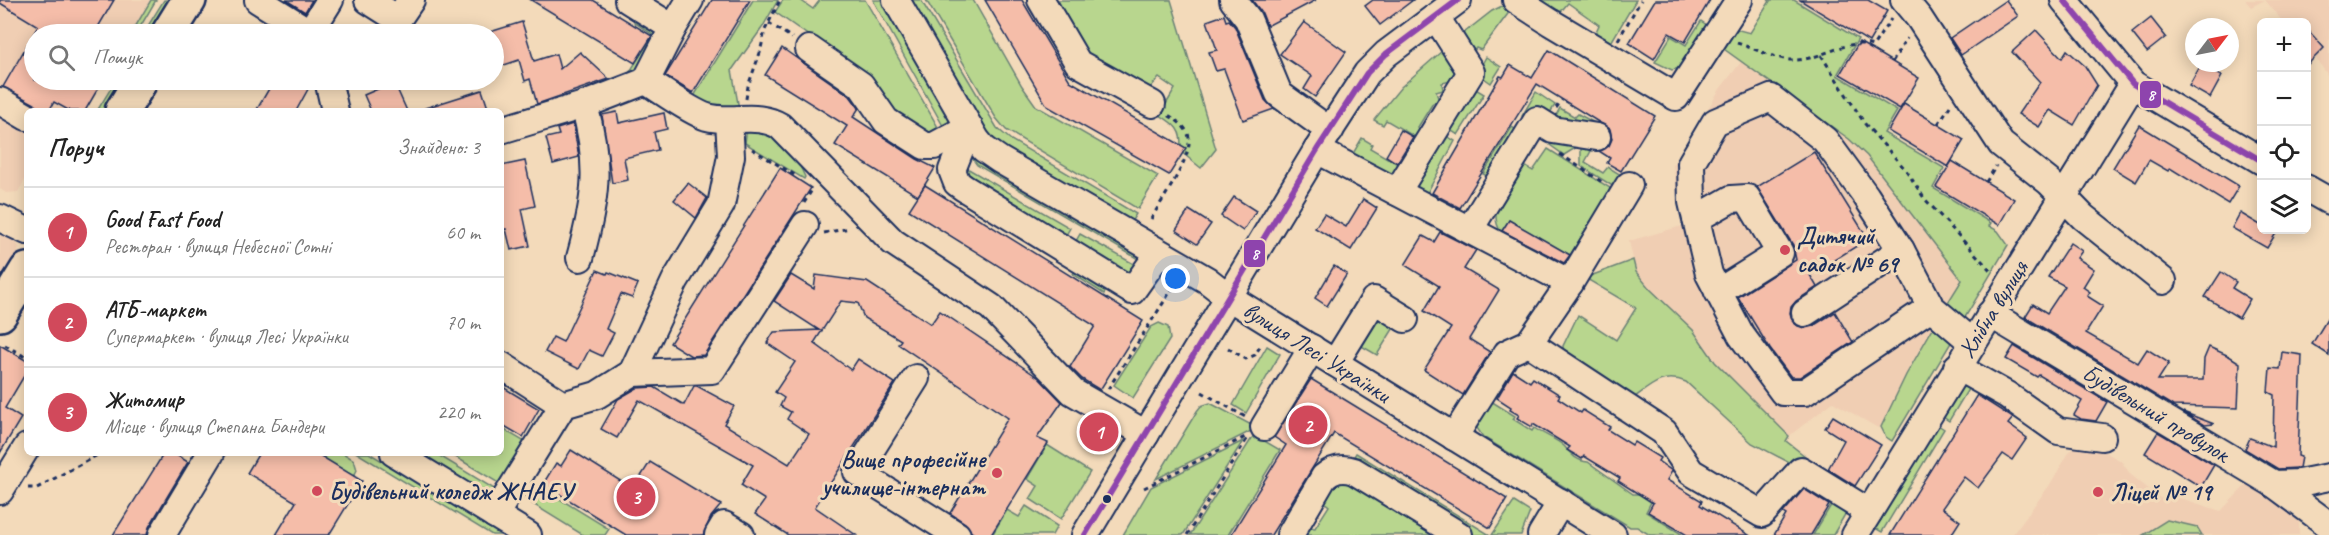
<!DOCTYPE html>
<html lang="uk">
<head>
<meta charset="utf-8">
<style>
  :root { --surface:#fff; --page:#f6f6f6; --text:#222; --muted:#767676; --line:#e0e0e0; --accent:#d1495b }
  body { margin:0; font-family:Caveat,sans-serif; background:var(--page); color:var(--text) }
  .controls { position:absolute; right:18px; top:18px; display:grid; overflow:hidden; border-radius:9px; box-shadow:0 3px 15px #0003 }
  .controls button { width:54px; height:54px; display:grid; place-items:center; padding:0; border:0; border-bottom:2px solid var(--line); background:var(--surface); color:var(--text); font:30px sans-serif }
  .compass { position:absolute; left:2185px; top:18px; width:54px; height:54px; border-radius:50%; background:var(--surface); box-shadow:0 3px 15px #0003; rotate:58deg }
  .you { position:absolute; left:1176px; top:279px; width:21px; height:21px; margin:-15px; border:4px solid #fff; border-radius:50%; background:#1a73e8; box-shadow:0 0 0 9px #1a73e833 }
  .badge { display:grid; place-items:center; width:39px; height:39px; border-radius:50%; background:var(--accent); color:#fff; font-size:20px; font-weight:700 }
  .pin { position:absolute; translate:-50% -50%; border:3px solid #fff; box-shadow:0 2px 6px #0006 }
  .list { margin:0; padding:0; list-style:none }
  h2 { display:flex; justify-content:space-between; align-items:center; height:78px; margin:0; padding:0 24px; font-size:26px }
  h2 small { font-size:20px; font-weight:400; color:var(--muted) }
  .list li { display:grid; grid-template-columns:39px 1fr auto; gap:18px; align-items:center; box-sizing:border-box; height:90px; padding:0 24px; border-top:2px solid var(--line) }
  .list b { display:block; font-size:22px; white-space:nowrap }
  .list p { margin:0; font-size:20px; white-space:nowrap; color:var(--muted) }
  .list em { font-size:20px; font-style:normal; color:var(--muted) }
  .icon { flex:none; width:33px; height:33px; fill:none; stroke:currentColor; stroke-width:2; stroke-linecap:round; stroke-linejoin:round }
  .map { position:relative; flex:none; width:2329px; height:535px; overflow:hidden }
  .search { position:absolute; background:var(--surface); box-shadow:0 3px 15px #0003; left:24px; top:24px; width:480px; height:66px; display:flex; align-items:center; gap:15px; box-sizing:border-box; padding:0 21px; border-radius:33px; color:var(--muted); font-size:22px }
  .panel { position:absolute; background:var(--surface); box-shadow:0 3px 15px #0003; left:24px; top:108px; width:480px; height:348px; border-radius:9px }
  .map>svg:first-child { display:block }
  .built { fill:#f0ceb3 }
  .green { fill:#b8d68e; stroke:#6a8276; stroke-width:1.5 }
  .building { fill:#f5bda9; stroke:#1b2f5e; stroke-width:1.5 }
  .lines { fill:none; stroke-linecap:round; stroke-linejoin:round }
  .minor-casing { stroke:#1b2f5e; stroke-width:30 }
  .highway-casing { stroke:#1b2f5e; stroke-width:38 }
  .path { stroke:#1b2f5e; stroke-width:3; stroke-dasharray:4.5 4.5; stroke-linecap:butt }
  .minor { stroke:#f3daba; stroke-width:26 }
  .highway { stroke:#f3daba; stroke-width:33 }
  .bus-1-casing { stroke:#f3daba; stroke-width:10 }
  .bus-1 { stroke:#8e44ad; stroke-width:6 }
  .poi-dot { fill:#d1495b; stroke:#f3daba; stroke-width:2 }
  .bus-dot { fill:#1b2f5e; stroke:#f3daba; stroke-width:2 }
  .labels { text-anchor:middle; dominant-baseline:central; stroke-width:6; stroke-linejoin:round; paint-order:stroke }
  .poi-label { font-size:24px; font-weight:bold; fill:#1b2f5e; stroke:#f3daba; text-anchor:start }
  .street-label { font-size:24px; fill:#1b2f5e; stroke:#f3daba }
  .line-badge { stroke:#f3daba; stroke-width:2 }
  .badge-label { font-size:16px; text-anchor:middle; font-weight:bold; fill:#fff }
</style>
</head>
<body>
<div class="map">
<svg width="2329" height="535" viewBox="0 0 2329 535">
  <rect width="100%" height="100%" fill="#f3daba"/>
  <filter id="ink" filterUnits="userSpaceOnUse"><feTurbulence type="fractalNoise" baseFrequency=".0167" numOctaves="2"/><feDisplacementMap in="SourceGraphic" scale="12" xChannelSelector="R" yChannelSelector="G"/><feConvolveMatrix kernelMatrix="1 2 1 2 8 2 1 2 1" color-interpolation-filters="sRGB"/></filter>
  <g filter="url(#ink)">
    <!-- built -->
    <g class="built">
      <polygon points="0,0 151,0 131,34 34,34 34,80 104,80 86,111 27,111 27,176 18,192 6,193 0,189"/>
      <polygon points="2245,0 2329,0 2329,77 2315,57 2312,59 2307,52 2306,22 2283,22 2265,0 2251,7"/>
      <polygon points="1741,62 1849,139 1867,156 1962,280 1906,375 1881,427 1878,428 1833,402 1789,436 1715,362 1693,330 1649,288 1636,272 1629,241 1682,226 1673,165 1720,89"/>
      <polygon points="0,230 14,239 19,247 17,255 0,283"/>
      <polygon points="2085,441 2121,461 2131,475 2160,498 2177,497 2221,511 2249,482 2299,518 2299,535 2012,535 2049,486 2070,451"/>
    </g>
    <!-- green -->
    <g class="green">
      <polygon points="151,0 156,0 136,34 131,34"/>
      <polygon points="164,0 171,0 150,34 143,34"/>
      <polygon points="753,0 778,0 762,28 732,70 739,109 737,112 691,101"/>
      <polygon points="783,0 800,0 813,9 820,0 865,0 943,136 937,139 892,118 853,67 775,12"/>
      <polygon points="873,0 882,0 952,123 947,133"/>
      <polygon points="909,0 921,0 997,128 1011,140 1136,214 1131,222 1009,152 985,130"/>
      <polygon points="926,0 973,0 1022,86 1036,106 1158,176 1138,209 1006,130 996,118"/>
      <path d="M1046 0H1171L1216 149 1201 168 1180 151C1185 127 1170 122 1152 110L1165 106 1175 89 1159 78 1147 91 1089 64Z"/>
      <polygon points="1530,0 1636,0 1609,46 1594,36 1599,25 1568,3 1558,15"/>
      <polygon points="1768,0 1794,0 1858,39 1837,75 1897,111 1884,133 1944,168 1933,188 1991,223 1989,226 1998,231 2008,245 1960,326 1942,312 1962,280 1867,156 1849,139 1717,44 1728,27 1750,33 1770,1"/>
      <polygon points="1506,4 1513,7 1481,50 1476,48 1469,59 1460,36 1492,11"/>
      <polygon points="638,14 657,30 650,65 626,78 653,35 634,22"/>
      <polygon points="1701,21 1711,28 1683,67 1672,70 1655,62 1671,36 1686,45"/>
      <polygon points="1442,51 1451,63 1457,59 1459,79 1442,83 1443,90 1436,92 1438,98 1452,95 1449,99 1433,103 1418,127 1422,143 1397,179 1351,157 1362,138 1372,144 1370,148 1401,166 1417,138 1386,120 1383,125 1374,120 1401,87"/>
      <polygon points="1486,57 1501,67 1491,83 1477,73"/>
      <polygon points="116,80 123,80 104,111 97,111"/>
      <polygon points="1469,85 1484,94 1458,135 1444,126"/>
      <polygon points="1536,92 1555,105 1548,116 1528,120 1522,116"/>
      <polygon points="1560,108 1575,117 1578,114 1593,122 1563,125 1554,119"/>
      <polygon points="756,123 792,149 805,177 804,179 745,143 747,128"/>
      <polygon points="1512,127 1516,130 1489,177 1483,174"/>
      <polygon points="1440,132 1455,141 1426,195 1407,186"/>
      <polygon points="1553,139 1578,144 1577,147 1564,155 1550,145"/>
      <polygon points="1581,146 1591,151 1585,162 1603,173 1608,167 1621,175 1614,187 1581,166"/>
      <path d="M1548 149 1610 188 1606 200 1570 255 1509 220 1501 232C1485 209 1511 184 1523 165L1533 171Z"/>
      <polygon points="969,154 978,160 1148,259 1145,263 977,165"/>
      <polygon points="960,164 1070,228 1062,242 967,183"/>
      <polygon points="1080,234 1141,268 1132,277 1072,248"/>
      <path d="M1633 260 1636 272 1649 288 1693 330 1715 362 1789 436 1786 441 1810 460 1802 466H1796L1752 443 1686 382C1662 372 1649 387 1630 401L1564 355 1563 346 1578 315 1616 340 1636 308 1585 278Z"/>
      <polygon points="1079,265 1107,289 1104,294 1073,274"/>
      <polygon points="1378,310 1398,321 1377,355 1358,344"/>
      <polygon points="1937,321 1955,336 1892,441 1886,437 1881,427 1906,375"/>
      <polygon points="1159,323 1168,327 1170,339 1133,398 1114,385 1151,327"/>
      <polygon points="1267,346 1280,354 1246,413 1233,405"/>
      <polygon points="1967,377 1973,381 1949,421 1943,417"/>
      <path d="M1486 398 1515 416 1513 419 1532 431 1534 428C1543 434 1556 439 1564 446 1571 454 1576 461 1588 462L1633 494H1639L1651 502 1646 512 1683 535H1650L1637 527H1630L1483 437 1475 425Z"/>
      <polygon points="1210,403 1257,428 1156,479 1197,411 1201,406"/>
      <polygon points="1938,425 1944,429 1882,532 1875,528"/>
      <polygon points="501,428 523,441 535,436 505,487 449,453 501,453"/>
      <polygon points="1254,435 1280,450 1228,535 1190,535"/>
      <polygon points="1243,441 1183,535 1123,535 1151,487"/>
      <polygon points="1047,445 1090,472 1061,519 1030,499 1038,486 1027,479"/>
      <polygon points="313,453 343,453 354,460 357,470 353,478"/>
      <polygon points="357,453 369,453 504,535 492,535"/>
      <polygon points="416,453 435,453 501,493 490,497"/>
      <polygon points="1356,453 1490,535 1467,535 1350,463"/>
      <polygon points="1345,480 1431,530 1432,535 1296,535 1304,527 1315,528 1329,506 1317,496 1323,489"/>
      <polygon points="537,485 609,529 605,535 583,535 528,501"/>
      <polygon points="1836,497 1850,506 1833,535 1813,535"/>
      <polygon points="1514,502 1530,512 1521,535 1492,535"/>
      <polygon points="1026,506 1057,526 1052,535 992,535 1007,510 1019,517"/>
      <polygon points="2167,520 2197,527 2202,535 2143,535"/>
    </g>
    <!-- building -->
    <g class="building">
      <polygon points="0,0 114,0 94,34 34,34 34,80 103,80 85,111 70,111 54,102 49,111 40,111 35,104 3,87 38,26 0,3"/>
      <polygon points="286,0 312,0 305,12"/>
      <polygon points="531,0 593,0 652,36 635,63"/>
      <polygon points="712,0 750,0 693,93 665,76"/>
      <polygon points="985,0 1022,0 1070,81 1186,148 1169,175 1047,106"/>
      <polygon points="1252,0 1316,0 1267,26 1262,13"/>
      <polygon points="1373,0 1413,0 1380,25 1365,6"/>
      <polygon points="1655,0 1710,0 1685,42 1669,33 1654,59 1629,43"/>
      <polygon points="1800,0 1868,0 1887,11 1869,42"/>
      <polygon points="2006,0 2018,16 1961,55 1950,38"/>
      <polygon points="1224,15 1226,21 1229,20 1235,27 1265,100 1274,109 1243,120 1224,69 1216,71 1209,52 1217,50 1207,21"/>
      <polygon points="2151,18 2166,37 2147,52 2132,33"/>
      <polygon points="522,22 534,61 556,54 560,69 580,52 609,79 537,104 530,79 525,81 519,60 501,66 494,42 494,34 490,32"/>
      <polygon points="1304,22 1346,52 1315,97 1304,89 1312,76 1280,54"/>
      <polygon points="2307,29 2324,48 2307,65"/>
      <polygon points="2036,30 2062,58 2067,50 2085,66 2097,85 2074,125 2050,110 2039,127 2018,114 2040,82 2012,52"/>
      <polygon points="1859,42 1919,78 1900,109 1840,74"/>
      <polygon points="782,48 850,96 859,108 853,117 917,159 935,168 918,196 835,145 847,126 765,75"/>
      <polygon points="1549,50 1655,116 1621,171 1607,163 1610,158 1599,151 1609,146 1612,139 1610,129 1537,84 1460,208 1432,193 1500,76 1503,77 1510,65 1532,78"/>
      <polygon points="2201,65 2222,76 2210,98 2189,86"/>
      <polygon points="274,80 313,80 296,111 256,111"/>
      <polygon points="394,82 407,111 371,111 364,95"/>
      <polygon points="482,90 489,111 426,111 425,108"/>
      <polygon points="1904,104 1964,140 1948,167 1888,131"/>
      <polygon points="617,112 619,123 664,113 667,129 654,132 658,150 624,158 628,180 612,183 602,115"/>
      <polygon points="573,124 579,157 553,164 546,138 559,135 557,129"/>
      <polygon points="2139,125 2239,186 2228,204 2170,168 2168,171 2149,160 2136,182 2113,168"/>
      <polygon points="1401,130 1413,137 1397,163 1386,156"/>
      <polygon points="1814,152 1868,239 1810,275 1817,287 1796,301 1791,307 1790,313 1793,322 1798,326 1805,328 1813,326 1835,312 1853,342 1800,377 1791,377 1770,349 1738,297 1796,260 1793,245 1757,187"/>
      <polygon points="525,161 535,206 522,209 530,246 511,250 506,229 501,230 501,166"/>
      <polygon points="1952,161 2014,199 1999,225 1936,187"/>
      <polygon points="780,168 811,188 704,355 691,356 670,343"/>
      <polygon points="688,183 707,198 696,218 674,200"/>
      <polygon points="925,185 1143,321 1100,390 1082,379 1070,367 1095,326 909,210"/>
      <polygon points="1234,197 1256,211 1243,231 1221,216"/>
      <polygon points="1363,199 1377,208 1351,250 1315,228 1324,214 1346,227"/>
      <polygon points="1189,210 1211,224 1197,244 1176,230"/>
      <polygon points="2240,213 2262,226 2262,230 2278,230 2267,248 2232,228"/>
      <polygon points="1509,220 1570,255 1564,263 1502,231"/>
      <polygon points="1440,232 1476,250 1464,269 1499,290 1469,339 1490,352 1463,395 1424,370 1451,328 1424,311 1439,286 1405,265 1423,236 1434,242"/>
      <polygon points="2070,243 2082,251 2077,258 2094,269 2083,287 2090,292 2087,296 2103,306 2086,333 2138,363 2147,349 2169,363 2158,380 2203,380 2204,359 2209,347 2229,356 2240,363 2238,408 2173,406 2025,317 2033,304 2047,313 2065,286 2048,277"/>
      <polygon points="1334,266 1347,274 1327,306 1315,298"/>
      <polygon points="597,270 607,274 608,272 638,284 632,298 621,294 606,329 614,333 602,356 589,350 579,369 545,352 553,337 563,342"/>
      <polygon points="2221,272 2236,282 2232,288 2250,299 2239,318 2205,297"/>
      <polygon points="791,275 814,289 816,275 867,282 931,324 940,311 1039,378 1062,402 1037,438 1048,443 991,535 976,535 971,532 965,523 950,513 1008,418 898,344 901,340 864,318 858,303 841,301 814,343 851,370 858,359 895,383 815,507 856,535 788,535 755,514 765,500 741,485 753,465 639,400 617,438 601,429 618,399 637,388 654,387 684,405 694,386 697,386 734,406 724,424 789,464 809,434 787,419 791,412 780,406 784,398 775,392 795,362 767,343 774,332 819,330 774,301"/>
      <polygon points="2329,316 2329,355 2312,344"/>
      <polygon points="0,345 27,361 27,371 5,408 21,418 0,453"/>
      <polygon points="2014,346 2107,402 2096,421 2081,419 2074,415 2082,401 2039,375 2037,377 2006,359"/>
      <polygon points="2282,352 2302,355 2298,456 2301,457 2299,468 2297,468 2278,469 2245,449 2250,438 2273,447 2274,395 2268,392 2270,368 2280,369"/>
      <polygon points="1513,371 1530,382 1533,378 1560,395 1558,398 1581,413 1583,410 1610,427 1608,430 1632,445 1634,442 1660,458 1658,461 1672,471 1667,480 1702,501 1700,505 1749,535 1687,535 1648,512 1653,503 1618,481 1620,478 1584,456 1582,459 1567,450 1570,447 1533,424 1532,427 1517,418 1519,415 1510,410 1511,407 1497,398"/>
      <polygon points="1311,379 1507,499 1490,528 1334,433 1271,535 1231,535 1286,445 1274,437"/>
      <polygon points="501,386 539,409 523,437 501,424"/>
      <polygon points="1977,395 2013,418 2008,424 2027,438 2012,460 2003,454 1978,488 1964,477 1942,508 1960,521 1951,535 1890,535"/>
      <polygon points="2183,412 2214,424 2204,425"/>
      <polygon points="1833,416 1881,445 1855,486 1828,469 1844,440 1825,428"/>
      <polygon points="2158,432 2214,465 2201,487 2145,453"/>
      <polygon points="571,450 633,489 650,462 721,505 711,517 703,535 626,535 543,484 556,463 561,466"/>
      <polygon points="164,453 173,453 188,462 149,527 147,535 113,535"/>
      <polygon points="259,453 316,453 362,481 329,535 276,535 296,502 247,473"/>
      <polygon points="1804,489 1829,505 1811,535 1774,535 1786,515 1783,513"/>
    </g>
    <g class="lines">
      <defs>
        <g id="minor">
          <polyline points="258,0 301,27 312,29"/>
          <polyline points="368,0 398,19 411,0"/>
          <polyline points="628,0 673,28 690,0"/>
          <polyline points="896,0 976,139 984,149 1000,160 1207,280 1230,298 1613,535"/>
          <polyline points="1041,0 1078,63 1152,104"/>
          <polyline points="1233,0 1248,19 1279,94 1330,131"/>
          <polyline points="1516,0 1550,22 1676,97 1739,0"/>
          <polyline points="1904,0 1919,18 2001,144 2049,182 2083,217 2163,281"/>
          <polyline points="2064,0 2133,84 2262,161"/>
          <path d="M673 28 646 81C662 91 691 112 707 117 733 124 757 112 780 126L893 242 991 307 1073 392 1146 434"/>
          <polyline points="312,29 330,0"/>
          <polyline points="809,49 861,85 886,121 925,146 934,146 969,127"/>
          <polyline points="328,80 335,111"/>
          <polyline points="0,101 27,117"/>
          <polyline points="969,127 952,170 957,183 964,188 1132,291 1159,253"/>
          <polyline points="501,130 584,105 646,81"/>
          <polyline points="1317,150 1570,283 1529,343 1507,353 1454,437"/>
          <polyline points="2306,188 2329,201"/>
          <polyline points="1397,192 1471,72 1436,17"/>
          <polyline points="0,218 27,231"/>
          <polyline points="1696,219 1731,199 1747,198 1780,253 1718,292"/>
          <polyline points="1470,229 1537,120 1553,130 1597,137"/>
          <path d="M580 258C596 199 601 165 584 105"/>
          <polyline points="1570,283 1629,185"/>
          <polyline points="1931,307 1805,392 1783,392 1741,335 1709,274 1692,202 1691,163 1715,122 1771,98 1825,140 1866,196 1901,250 1931,307 1972,342"/>
          <polyline points="1805,313 1901,250"/>
          <polyline points="1990,314 2274,484 2299,483 2329,477"/>
          <polyline points="1529,343 1664,432 1691,472 1762,514 1801,470 1869,512"/>
          <polyline points="1335,363 1374,300 1405,319"/>
          <polyline points="501,365 563,405"/>
          <polyline points="1957,367 2007,395 2058,431 2102,437"/>
          <polyline points="632,373 712,370 805,225"/>
          <polyline points="916,378 857,472 957,535"/>
          <polyline points="1264,427 1312,348"/>
          <polyline points="394,453 528,535"/>
          <polyline points="2274,484 2329,525"/>
          <polyline points="0,491 27,447"/>
          <polyline points="495,515 563,405 597,395 632,373 675,281 721,205 731,156 729,120"/>
          <polyline points="162,535 211,453"/>
          <polyline points="718,535 724,525 741,535"/>
          <polyline points="1085,535 1317,150 1367,73 1386,54 1458,0"/>
          <path d="M1290 535 1324 477C1333 469 1342 467 1354 471L1459 535"/>
          <polyline points="1541,535 1561,502"/>
          <polyline points="1855,535 2133,84"/>
        </g>
        <g id="highway">
          <polyline points="168,34 189,0"/>
          <polyline points="122,111 141,80"/>
          <polyline points="0,314 27,270"/>
        </g>
      </defs>
      <!-- minor casing -->
      <use href="#minor" class="minor-casing"/>
      <!-- highway casing -->
      <use href="#highway" class="highway-casing"/>
      <!-- path -->
      <g class="path">
        <polyline points="769,23 792,38"/>
        <polyline points="1618,40 1641,0"/>
        <path d="M1737 43C1753 48 1776 59 1791 60 1819 62 1846 37 1873 46L1891 19"/>
        <polyline points="1821,55 1865,124 1906,170 1924,198 1992,272"/>
        <polyline points="1892,62 1907,38"/>
        <polyline points="746,99 748,86 760,53 765,30 780,0"/>
        <polyline points="1556,108 1562,100"/>
        <polyline points="1938,124 1950,106"/>
        <polyline points="752,149 798,177"/>
        <polyline points="1560,154 1605,184"/>
        <polyline points="1986,182 1996,166"/>
        <polyline points="804,203 813,188"/>
        <path d="M1151 219C1161 201 1196 153 1188 134 1184 125 1176 120 1168 115"/>
        <polyline points="824,233 850,228"/>
        <polyline points="5,345 27,358"/>
        <polyline points="1228,348 1246,359 1255,355 1262,343"/>
        <polyline points="1108,389 1174,286"/>
        <polyline points="1202,392 1247,418"/>
        <polyline points="28,488 37,488 101,453"/>
        <polyline points="1144,488 1247,436"/>
        <polyline points="1187,535 1247,439"/>
      </g>
      <!-- minor -->
      <use href="#minor" class="minor"/>
      <!-- highway -->
      <use href="#highway" class="highway"/>
      <defs>
        <g id="bus-1">
          <polyline points="2064,0 2133,84 2262,161"/>
          <polyline points="1085,535 1317,150 1367,73 1386,54 1458,0"/>
        </g>
      </defs>
      <!-- bus-1 casing -->
      <use href="#bus-1" class="bus-1-casing"/>
      <!-- bus-1 -->
      <use href="#bus-1" class="bus-1"/>
    </g>
  </g>
  <!-- markers -->
  <g class="poi-dot">
    <circle cx="1785" cy="250" r="6"/>
    <circle cx="997" cy="473" r="6"/>
    <circle cx="317" cy="491" r="6"/>
    <circle cx="2098" cy="492" r="6"/>
  </g>
  <circle class="bus-dot" cx="1107" cy="499" r="5"/>
  <g class="labels">
    <!-- poi labels -->
    <g class="poi-label">
      <text x="1797" y="236">Дитячий<tspan x="1797" dy="28">садок № 69</tspan></text>
      <text x="985" y="459" text-anchor="end">Вище професійне<tspan x="985" dy="28">училище-інтернат</tspan></text>
      <text x="329" y="491">Будівельний коледж ЖНАЕУ</text>
      <text x="2110" y="492">Ліцей № 19</text>
    </g>
    <!-- street labels -->
    <g class="street-label">
      <text transform="translate(1993 309) rotate(-58)">Хлібна вулиця</text>
      <text transform="translate(1317 352) rotate(32)">вулиця Лесі Українки</text>
      <text transform="translate(2156 413) rotate(31)">Будівельний провулок</text>
    </g>
  </g>
  <g class="line-badge">
    <rect x="2139" y="80" width="23" height="29" rx="6" fill="#8e44ad"/>
    <rect x="1243" y="239" width="23" height="29" rx="6" fill="#8e44ad"/>
  </g>
  <g class="badge-label">
    <text x="2151" y="100">8</text>
    <text x="1255" y="259">8</text>
  </g>
</svg>
<div class="controls">
<button>+</button>
<button>−</button>
<button><svg class="icon" aria-label="locate" viewBox="0 0 24 24"><circle cx="12" cy="12" r="6"/><path d="M12 2v4M12 18v4M2 12h4M18 12h4"/></svg></button>
<button><svg class="icon" aria-label="layers" viewBox="0 0 24 24"><path d="M12 4l9 5-9 5-9-5zM3 14l9 5 9-5"/></svg></button>
</div>
<svg class="compass" viewBox="-18 -18 36 36"><path d="M0-13l5 13h-10z" fill="#e53935"/><path d="M0 13l5-13h-10z" fill="#767676"/></svg>
<div class="you"></div>
<div class="pin badge" style="left:1099px;top:432px">1</div>
<div class="pin badge" style="left:1308px;top:425px">2</div>
<div class="pin badge" style="left:636px;top:497px">3</div>
<div class="search"><svg class="icon" aria-label="search" viewBox="0 0 24 24"><circle cx="10" cy="10" r="6"/><path d="M15 15l6 6"/></svg>Пошук</div>
<section class="panel">
<h2>Поруч<small>Знайдено: 3</small></h2>
<ul class="list">
<li><span class="badge">1</span><div><b>Good Fast Food</b><p>Ресторан · вулиця Небесної Сотні</p></div><em>60 m</em></li>
<li><span class="badge">2</span><div><b>АТБ-маркет</b><p>Супермаркет · вулиця Лесі Українки</p></div><em>70 m</em></li>
<li><span class="badge">3</span><div><b>Житомир</b><p>Місце · вулиця Степана Бандери</p></div><em>220 m</em></li>
</ul>
</section>
</div>
</body>
</html>
